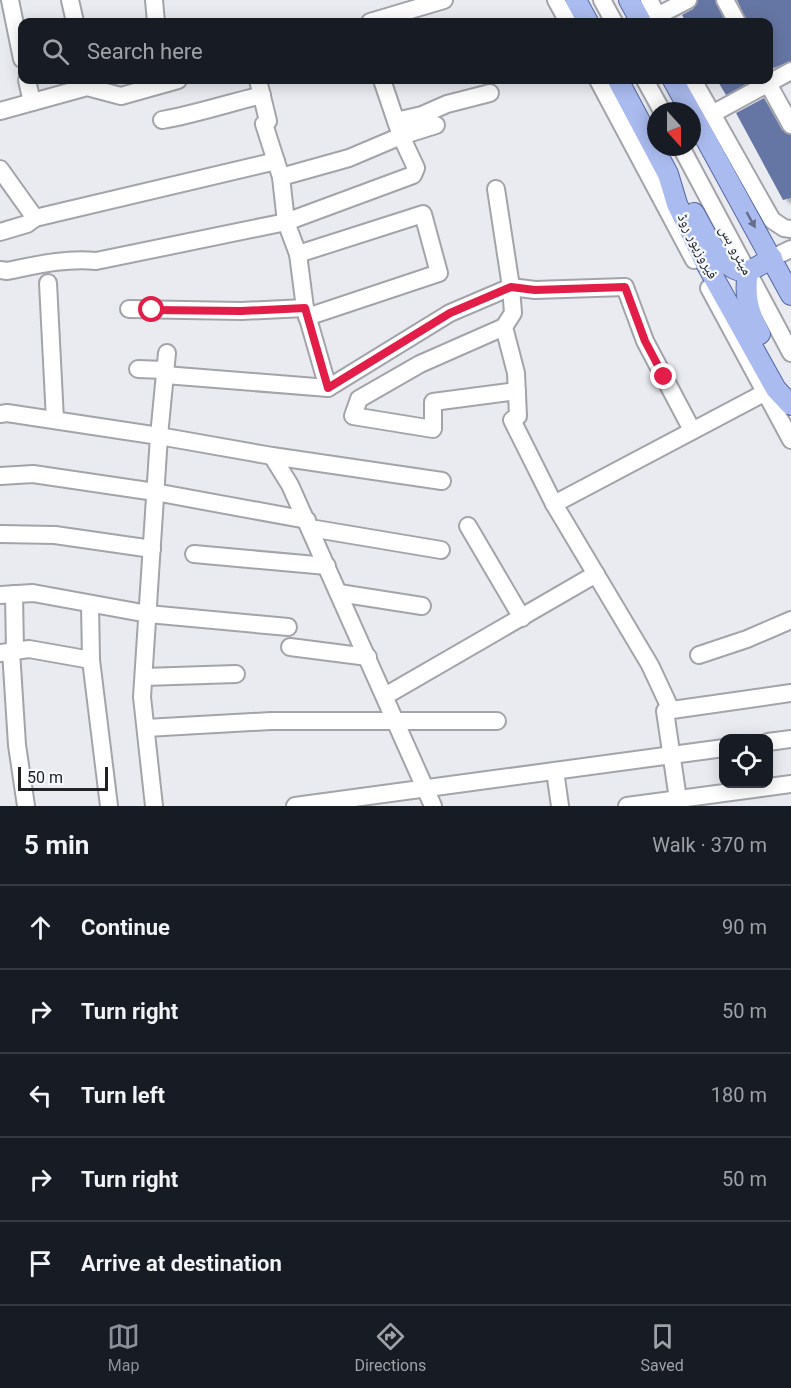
<!DOCTYPE html>
<html lang="en">
<head>
<meta charset="utf-8">
<style>
  :root { --surface:#171b24; --page:#242831; --text:#f1f3f6; --muted:#9ea1a6; --line:#363941; --accent:#8c9099 }
  body { margin:0; font-family:Roboto,"Noto Naskh Arabic",sans-serif; background:var(--page); color:var(--text) }
  .controls { position:absolute; right:18px; bottom:18px; display:grid; overflow:hidden; border-radius:12px; box-shadow:0 3px 15px #0003 }
  .controls button { width:54px; height:54px; display:grid; place-items:center; padding:0; border:0; border-bottom:2px solid var(--line); background:var(--surface); color:var(--text); font:30px sans-serif }
  .compass { position:absolute; left:647px; top:102px; width:54px; height:54px; border-radius:50%; background:var(--surface); box-shadow:0 3px 15px #0003; rotate:159deg }
  .scale { position:absolute; left:18px; bottom:15px; width:90px; box-sizing:border-box; padding-left:6px; border:3px solid #212224; border-top:0; font-size:16px; line-height:21px; white-space:nowrap; color:#212224; -webkit-text-stroke:4px #f6f9ff; paint-order:stroke }
  .stop { position:absolute; width:18px; height:18px; margin:-14px; border:4px solid #e11d48; border-radius:50%; background:#fff }
  .stop.end { background:#e11d48; border-color:#fff; box-shadow:0 2px 6px #0008 }
  .list { margin:0; padding:0; list-style:none }
  h2 { display:flex; justify-content:space-between; align-items:center; height:78px; margin:0; padding:0 24px; font-size:26px }
  h2 small { font-size:20px; font-weight:400; color:var(--muted) }
  .list li { display:grid; grid-template-columns:39px 1fr auto; gap:18px; align-items:center; box-sizing:border-box; height:84px; padding:0 24px; border-top:2px solid var(--line) }
  .list b { display:block; font-size:22px; white-space:nowrap }
  .list em { font-size:20px; font-style:normal; color:var(--muted) }
  .icon { flex:none; width:33px; height:33px; fill:none; stroke:currentColor; stroke-width:2; stroke-linecap:round; stroke-linejoin:round }
  .map { position:relative; flex:none; width:791px; height:806px; overflow:hidden }
  .search { position:absolute; background:var(--surface); box-shadow:0 3px 15px #0003; left:18px; right:18px; top:18px; height:66px; display:flex; align-items:center; gap:15px; box-sizing:border-box; padding:0 21px; border-radius:12px; color:var(--muted); font-size:22px }
  .sheet { height:498px; background:var(--surface) }
  nav { display:flex; justify-content:space-around; align-items:center; box-sizing:border-box; height:84px; border-top:2px solid var(--line); background:var(--surface); font-size:16px; color:var(--muted) }
  nav a { display:grid; justify-items:center; gap:3px }
  nav .on { color:var(--accent) }
  .map>svg:first-child { display:block }
  .building { fill:#6676a4; filter:url(#shadow) }
  .lines { fill:none; stroke-linecap:round; stroke-linejoin:round }
  .minor-casing { stroke:#a2a4a9; stroke-width:20 }
  .major-casing { stroke:#5668a1; stroke-width:22 }
  .minor { stroke:#fff; stroke-width:16 }
  .major { stroke:#aabbef; stroke-width:20 }
  .oneway { fill:#666e8a }
  .route { stroke:#e11d48; stroke-width:8 }
  .labels { text-anchor:middle; dominant-baseline:central; stroke-width:4.5; stroke-linejoin:round; paint-order:stroke }
  .street-label { font-size:15px; fill:#212224; stroke:#f6f9ff }
</style>
</head>
<body>
<div class="map">
<svg width="791" height="806" viewBox="0 0 791 806">
  <defs>
    <filter id="shadow"><feDropShadow dx="6" dy="3.5" stdDeviation="1.5" flood-color="#0004"/></filter>
  </defs>
  <rect width="100%" height="100%" fill="#e9ebf1"/>
  <!-- building -->
  <g class="building">
    <polygon points="698,0 715,0 725,22 686,22 682,15 693,9"/>
    <polygon points="737,0 791,0 791,61 768,70 768,22 747,22"/>
    <polygon points="717,80 753,80 726,95"/>
    <polygon points="764,98 782,130 791,135 791,198 783,200 736,113"/>
  </g>
  <g class="lines">
    <defs>
      <g id="minor">
        <polyline points="10,0 22,59"/>
        <polyline points="70,0 75,22"/>
        <polyline points="154,0 156,22"/>
        <polyline points="556,0 568,22"/>
        <polyline points="602,0 614,22"/>
        <polyline points="649,0 661,22"/>
        <polyline points="725,0 737,22"/>
        <polyline points="657,16 688,0"/>
        <polyline points="370,22 444,0"/>
        <polyline points="27,80 32,102"/>
        <polyline points="258,80 268,121 264,124 281,177 286,222 298,254 305,308 328,388"/>
        <polyline points="598,80 694,260"/>
        <polyline points="645,80 662,111"/>
        <polyline points="693,80 772,220 784,228 791,229"/>
        <polyline points="766,80 791,125"/>
        <polyline points="0,111 87,87 121,96 178,80"/>
        <polyline points="712,114 791,71"/>
        <path d="M162 120C196 114 229 103 262 95"/>
        <polyline points="396,121 422,115 447,104 490,93"/>
        <polyline points="681,147 791,353"/>
        <polyline points="0,169 35,218 276,161"/>
        <polyline points="281,177 349,158 401,136 436,125"/>
        <polyline points="496,189 511,287 513,313 504,327 516,373 518,416 512,420 554,504 650,665 671,710"/>
        <polyline points="0,232 27,224 35,218"/>
        <polyline points="298,254 423,214 439,273 307,317"/>
        <polyline points="772,258 791,249"/>
        <path d="M0 270 7 271C37 265 65 258 96 261L286 222 413 175 416 168 401 136 382 80"/>
        <polyline points="48,283 55,420"/>
        <polyline points="709,288 791,440"/>
        <polyline points="129,309 241,311 305,308"/>
        <polyline points="504,327 420,364 359,399 353,416 433,429 433,402 517,391"/>
        <polyline points="167,353 159,436 272,456 442,481"/>
        <polyline points="138,369 165,370"/>
        <polyline points="165,375 328,388 450,313 511,287 535,290 625,287 645,341 692,430"/>
        <polyline points="0,414 7,413 159,436 142,697 154,806"/>
        <polyline points="272,456 290,485 433,806"/>
        <polyline points="0,476 33,474 155,492 307,520"/>
        <polyline points="554,504 764,393"/>
        <polyline points="468,526 522,618"/>
        <polyline points="310,528 441,550"/>
        <polyline points="0,534 55,535 152,549"/>
        <polyline points="194,554 327,566"/>
        <polyline points="339,593 422,606"/>
        <polyline points="14,594 15,651"/>
        <polyline points="0,595 33,593 148,614 288,627"/>
        <polyline points="290,647 368,657"/>
        <polyline points="11,651 17,745 26,806"/>
        <polyline points="0,653 29,649 91,660 90,604"/>
        <polyline points="699,655 747,639 791,620"/>
        <polyline points="91,660 109,806"/>
        <polyline points="144,677 236,674"/>
        <polyline points="385,696 596,574"/>
        <polyline points="146,728 271,721 497,721"/>
        <polyline points="768,742 791,739"/>
        <polyline points="555,771 560,806"/>
        <polyline points="295,806 724,748"/>
        <polyline points="627,806 791,784"/>
        <polyline points="679,806 665,711 791,693"/>
      </g>
      <g id="major">
        <polyline points="576,0 588,22"/>
        <polyline points="629,0 641,22"/>
        <polyline points="618,80 668,174 677,204 704,260 776,389 791,405"/>
        <polyline points="673,80 690,111"/>
        <polyline points="692,114 791,295"/>
        <path d="M694 213C704 230 722 274 746 271 754 270 765 262 772 258"/>
        <path d="M748 271C744 296 748 312 760 334"/>
      </g>
    </defs>
    <!-- minor casing -->
    <use href="#minor" class="minor-casing"/>
    <!-- major casing -->
    <use href="#major" class="major-casing"/>
    <!-- minor -->
    <use href="#minor" class="minor"/>
    <!-- major -->
    <use href="#major" class="major"/>
  </g>
  <!-- one-way arrows -->
  <defs><path id="oneway-solid" d="M-6-.8H1V-3.2L6.5 0L1 3.2V.8H-6Z" transform="scale(1.5)"/></defs>
  <use class="oneway" href="#oneway-solid" transform="translate(751 220) rotate(61)"/>
  <g class="lines">
    <!-- route -->
    <polyline class="route" points="152,310 241,311 305,308 328,388 450,313 511,287 535,290 625,287 645,341 664,377"/>
  </g>
  <g class="labels">
    <!-- street labels -->
    <g class="street-label">
      <text transform="translate(698 246) rotate(63)">فیروزپور روڈ</text>
      <text transform="translate(736 250) rotate(62)">میٹرو بس</text>
    </g>
  </g>
</svg>
<div class="controls">
<button><svg class="icon" aria-label="locate" viewBox="0 0 24 24"><circle cx="12" cy="12" r="6"/><path d="M12 2v4M12 18v4M2 12h4M18 12h4"/></svg></button>
</div>
<svg class="compass" viewBox="-18 -18 36 36"><path d="M0-13l5 13h-10z" fill="#e53935"/><path d="M0 13l5-13h-10z" fill="#9ea1a6"/></svg>
<div class="scale">50 m</div>
<div class="stop" style="left:152px;top:310px"></div>
<div class="stop end" style="left:664px;top:377px"></div>
<div class="search"><svg class="icon" aria-label="search" viewBox="0 0 24 24"><circle cx="10" cy="10" r="6"/><path d="M15 15l6 6"/></svg>Search here</div>
</div>
<section class="sheet">
<h2>5 min<small>Walk · 370 m</small></h2>
<ul class="list">
<li><svg class="icon" aria-label="ahead" viewBox="0 0 24 24"><path d="M12 20V5M6 11l6-6 6 6"/></svg><div><b>Continue</b></div><em>90 m</em></li>
<li><svg class="icon" aria-label="right" viewBox="0 0 24 24"><path d="M7 20v-9h11M14 6l5 5-5 5"/></svg><div><b>Turn right</b></div><em>50 m</em></li>
<li><svg class="icon" aria-label="left" viewBox="0 0 24 24"><path d="M17 20v-9H6M10 6l-5 5 5 5"/></svg><div><b>Turn left</b></div><em>180 m</em></li>
<li><svg class="icon" aria-label="right" viewBox="0 0 24 24"><path d="M7 20v-9h11M14 6l5 5-5 5"/></svg><div><b>Turn right</b></div><em>50 m</em></li>
<li><svg class="icon" aria-label="arrive" viewBox="0 0 24 24"><path d="M6 21V4h12l-3 4 3 4H6"/></svg><div><b>Arrive at destination</b></div></li>
</ul>
</section>
<nav>
<a class="on"><svg class="icon" aria-label="map" viewBox="0 0 24 24"><path d="M3 6l6-2 6 2 6-2v14l-6 2-6-2-6 2zM9 4v14M15 6v14"/></svg>Map</a>
<a><svg class="icon" aria-label="directions" viewBox="0 0 24 24"><path d="M12 3l9 9-9 9-9-9zM9 14v-3h6M13 9l2 2-2 2"/></svg>Directions</a>
<a><svg class="icon" aria-label="saved" viewBox="0 0 24 24"><path d="M7 4h10v16l-5-4-5 4z"/></svg>Saved</a>
</nav>
</body>
</html>
